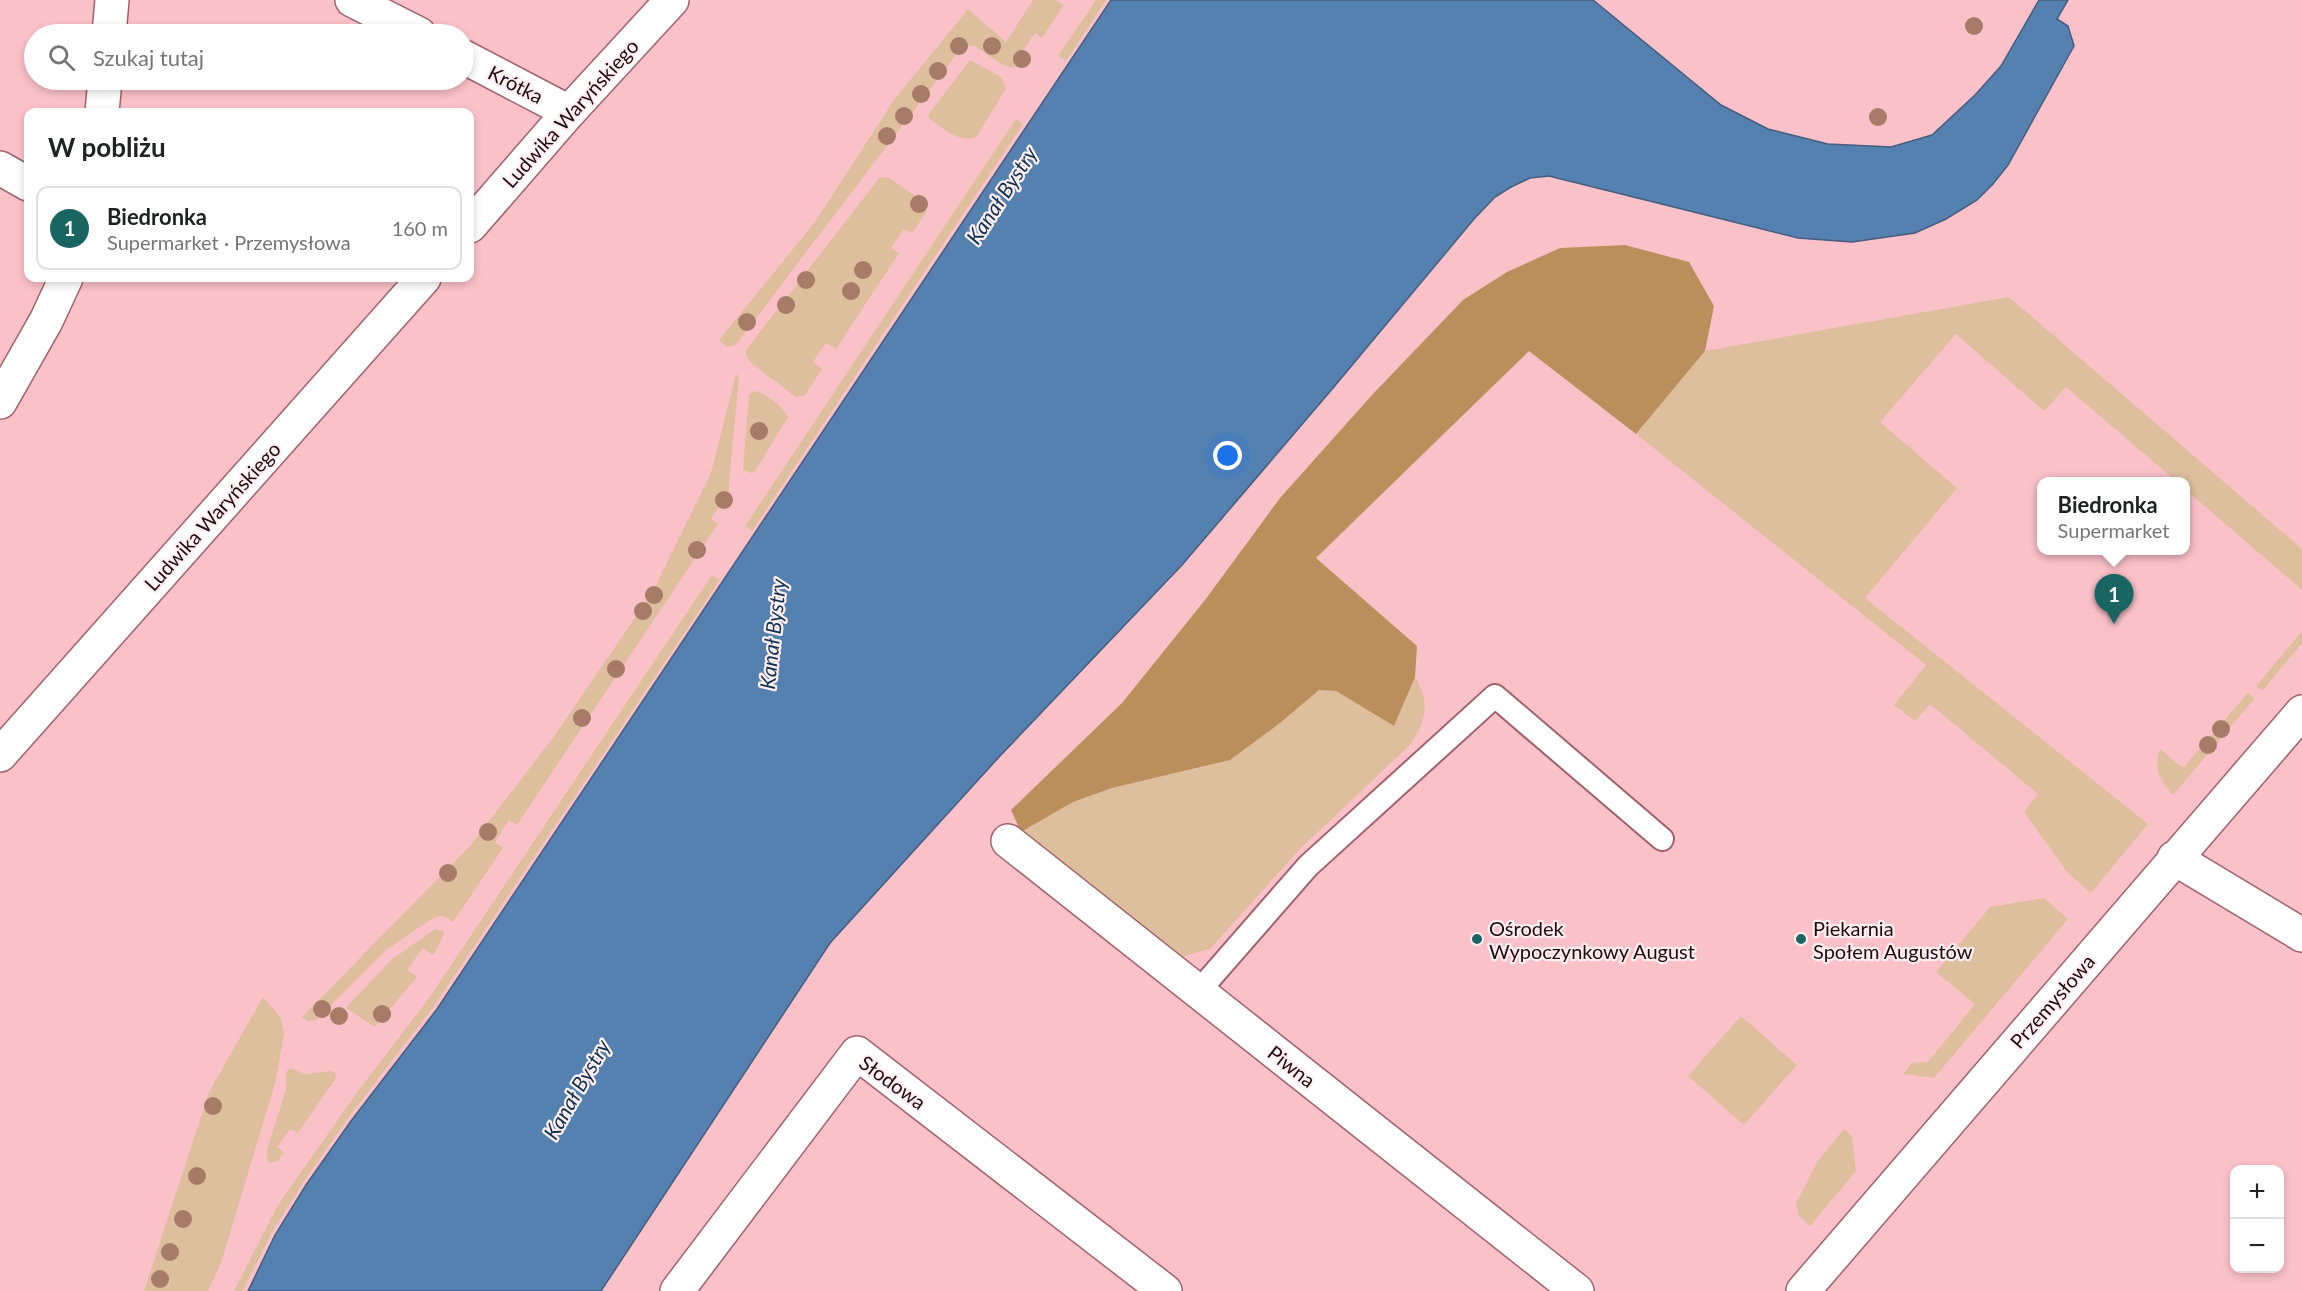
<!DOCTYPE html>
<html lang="pl">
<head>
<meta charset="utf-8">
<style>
  :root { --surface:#fff; --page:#f2f2f2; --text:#202124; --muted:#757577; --line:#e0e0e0; --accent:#186562 }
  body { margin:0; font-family:Lato,sans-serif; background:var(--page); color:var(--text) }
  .controls { position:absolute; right:18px; bottom:18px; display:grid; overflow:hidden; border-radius:12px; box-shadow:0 3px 9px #0003 }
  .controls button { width:54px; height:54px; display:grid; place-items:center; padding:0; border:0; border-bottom:2px solid var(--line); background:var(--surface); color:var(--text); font:30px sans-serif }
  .you { position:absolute; left:1228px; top:456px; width:21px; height:21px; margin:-15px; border:4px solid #fff; border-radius:50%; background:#1a73e8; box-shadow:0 0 0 9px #1a73e833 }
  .badge { display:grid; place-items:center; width:39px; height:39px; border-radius:50%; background:var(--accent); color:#fff; font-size:20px; font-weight:700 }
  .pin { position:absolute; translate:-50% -50px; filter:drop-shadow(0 2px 3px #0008) }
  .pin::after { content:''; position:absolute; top:32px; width:21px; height:18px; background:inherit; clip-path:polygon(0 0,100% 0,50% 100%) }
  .popup { position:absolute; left:2037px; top:477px; width:153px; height:78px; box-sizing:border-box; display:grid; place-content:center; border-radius:12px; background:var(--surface); filter:drop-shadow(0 2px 4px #0005); font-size:20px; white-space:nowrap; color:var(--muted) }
  .popup b { font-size:22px; color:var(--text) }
  .popup::after { content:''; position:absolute; left:50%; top:100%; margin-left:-12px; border:12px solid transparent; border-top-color:var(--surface) }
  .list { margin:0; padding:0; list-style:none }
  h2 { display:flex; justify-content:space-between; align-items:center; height:78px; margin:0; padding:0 24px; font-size:26px }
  h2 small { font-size:20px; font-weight:400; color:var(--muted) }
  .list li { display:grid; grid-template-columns:39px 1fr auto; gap:18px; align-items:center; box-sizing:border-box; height:84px; margin:0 12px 12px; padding:0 12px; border:2px solid var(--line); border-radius:12px }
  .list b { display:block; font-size:22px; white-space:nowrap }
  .list p { margin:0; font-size:20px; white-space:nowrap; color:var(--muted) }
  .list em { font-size:20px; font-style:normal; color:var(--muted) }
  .icon { flex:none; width:33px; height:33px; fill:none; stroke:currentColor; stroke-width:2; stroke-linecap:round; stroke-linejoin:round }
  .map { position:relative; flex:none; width:2302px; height:1291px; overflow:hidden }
  .search { position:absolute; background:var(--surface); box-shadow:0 3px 9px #0003; left:24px; top:24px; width:450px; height:66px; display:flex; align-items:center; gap:15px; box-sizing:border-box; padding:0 21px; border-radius:33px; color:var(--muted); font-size:22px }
  .panel { position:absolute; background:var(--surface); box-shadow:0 3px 9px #0003; left:24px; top:108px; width:450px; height:174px; border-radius:12px }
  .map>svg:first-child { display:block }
  .green { fill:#debf9d }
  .forest { fill:#bb8f5b }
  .water { fill:#5581b0; stroke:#455d7f; stroke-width:1.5 }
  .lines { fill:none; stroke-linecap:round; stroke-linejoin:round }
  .lane-casing { stroke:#a1616a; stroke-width:26 }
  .street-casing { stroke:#a1616a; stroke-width:36 }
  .lane { stroke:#fff; stroke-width:22 }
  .street { stroke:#fff; stroke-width:33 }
  .tree { fill:#a67b67 }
  .poi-dot { fill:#186562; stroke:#ffeff1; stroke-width:2 }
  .labels { text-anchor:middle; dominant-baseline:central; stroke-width:4.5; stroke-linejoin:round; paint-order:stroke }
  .street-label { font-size:20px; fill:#21090d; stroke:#ffeff1 }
  .poi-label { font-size:20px; fill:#21090d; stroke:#ffeff1; text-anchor:start }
  .water-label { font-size:21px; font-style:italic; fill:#0f3151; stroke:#ffeff1 }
</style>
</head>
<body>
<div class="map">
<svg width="2302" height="1291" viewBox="0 0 2302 1291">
  <rect width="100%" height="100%" fill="#fbc1c8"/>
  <!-- green -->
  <g class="green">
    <path d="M1033 0H1056L1064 5 1042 38 1035 33 1022 52 1029 57C1013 83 993 55 974 46H969L959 51 738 342 735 345 727 347 719 340 815 222 894 100 968 9 1006 42Z"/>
    <polygon points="1096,0 1106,0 1066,61 1058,56"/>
    <path d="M970 60 1001 77 1006 88 977 136C961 145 943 128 930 119L928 115Z"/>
    <polygon points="1016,119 1023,124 752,531 745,526"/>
    <polygon points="880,177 889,178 922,200 926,203 926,213 912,233 904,229 891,248 899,253 836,349 826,343 813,362 822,369 805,395 796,397 751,363 746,355 746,350"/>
    <polygon points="2009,297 2302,549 2302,590 2186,490 2186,482 2176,481 2066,387 2044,411 1956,334 1880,422 1957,488 1865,598 2148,824 2091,893 2067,872 2024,812 2038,794 1930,704 1915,721 1894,705 1926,665 1636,434 1705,351"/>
    <polygon points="736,374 739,377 729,482 729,506 722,502 711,519 718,524 517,825 509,820 495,842 503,848 453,922 446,917 439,916 427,922 386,950 316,1020 307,1021 302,1017 470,846 555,735 626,631 654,589 711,473"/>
    <path d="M753 391C764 391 784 407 788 417L755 471 751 473 743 470V467L749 396Z"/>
    <polygon points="712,575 720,580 434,1006 348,1118 303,1183 271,1234 243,1291 234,1291 278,1205 358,1091 427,1001"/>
    <polygon points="2302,631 2302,643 2262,691 2256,686"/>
    <path d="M1415 677C1431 703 1426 722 1409 746L1301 848 1210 949 1181 957 1021 832 1073 802 1112 788 1230 760 1280 723 1318 690 1336 691 1394 726Z"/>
    <path d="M2248 693 2255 698 2173 795C2160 782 2153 767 2160 749L2183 768Z"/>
    <polygon points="2044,898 2068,919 1934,1078 1903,1074 1912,1063 1928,1062 1975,1004 1936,972 1990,907"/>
    <polygon points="435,929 443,931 444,935 433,955 423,948 407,970 417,977 375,1027 346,1008 391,960"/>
    <polygon points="263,997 281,1018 284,1033 276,1080 221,1263 208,1291 144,1291 209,1092"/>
    <polygon points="1741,1016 1797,1065 1744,1125 1688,1076"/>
    <polygon points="290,1068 305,1074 331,1071 335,1073 336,1078 298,1133 290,1129 277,1147 284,1152 278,1161 271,1163 267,1160 267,1150 286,1090 286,1072"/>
    <polygon points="1844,1129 1852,1136 1856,1171 1810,1226 1799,1216 1796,1203 1818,1161"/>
  </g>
  <!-- forest -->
  <polygon class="forest" points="1625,245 1689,262 1714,306 1705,351 1636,434 1529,351 1316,558 1417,646 1415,677 1394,726 1336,691 1319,690 1280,723 1230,760 1112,788 1073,802 1021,832 1011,810 1122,703 1205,600 1280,498 1372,395 1463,300 1507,272 1560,248"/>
  <!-- water -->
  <polygon class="water" points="1111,0 1593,0 1721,105 1768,129 1828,144 1891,147 1932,135 1975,95 2001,66 2039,0 2068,0 2057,19 2068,26 2074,46 2008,165 1993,184 1977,200 1946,219 1915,233 1852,242 1798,238 1549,176 1530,178 1511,187 1495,197 1474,219 1333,388 1182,565 999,757 830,943 601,1291 248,1291 275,1235 306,1185 351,1121 437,1009"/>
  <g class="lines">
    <defs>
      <polyline id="lane" points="1198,992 1308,866 1495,696 1662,839"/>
      <g id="street">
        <polyline points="352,0 419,34"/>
        <polyline points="109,34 112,0"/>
        <polyline points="464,57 569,112"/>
        <polyline points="102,112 105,80"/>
        <polyline points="0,168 28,184"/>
        <polyline points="470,226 569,112 672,0"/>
        <polyline points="0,402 46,321 66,278"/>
        <polyline points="0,755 424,278"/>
        <polyline points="1008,841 1577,1291"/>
        <polyline points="2174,858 2302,935"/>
        <polyline points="677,1291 857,1053 1165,1291"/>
        <polyline points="1803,1291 2302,712"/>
      </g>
    </defs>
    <!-- lane casing -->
    <use href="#lane" class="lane-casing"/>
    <!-- street casing -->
    <use href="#street" class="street-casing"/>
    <!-- lane -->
    <use href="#lane" class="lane"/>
    <!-- street -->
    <use href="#street" class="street"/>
  </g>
  <!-- trees -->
  <g class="tree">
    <circle cx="1974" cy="26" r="9"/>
    <circle cx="959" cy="46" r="9"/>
    <circle cx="992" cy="46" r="9"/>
    <circle cx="1022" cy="59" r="9"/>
    <circle cx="938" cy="71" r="9"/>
    <circle cx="921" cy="94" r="9"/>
    <circle cx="904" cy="116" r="9"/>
    <circle cx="1878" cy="117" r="9"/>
    <circle cx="887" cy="136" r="9"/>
    <circle cx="919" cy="204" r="9"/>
    <circle cx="863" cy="270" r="9"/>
    <circle cx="806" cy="280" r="9"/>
    <circle cx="851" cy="291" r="9"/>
    <circle cx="786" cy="305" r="9"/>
    <circle cx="747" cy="322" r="9"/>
    <circle cx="759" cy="431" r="9"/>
    <circle cx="724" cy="500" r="9"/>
    <circle cx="697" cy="550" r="9"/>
    <circle cx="654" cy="595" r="9"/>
    <circle cx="643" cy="611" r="9"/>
    <circle cx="616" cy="669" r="9"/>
    <circle cx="582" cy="718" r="9"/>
    <circle cx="2221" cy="729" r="9"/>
    <circle cx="2208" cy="745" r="9"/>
    <circle cx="488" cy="832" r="9"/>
    <circle cx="448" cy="873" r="9"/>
    <circle cx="322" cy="1009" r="9"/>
    <circle cx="382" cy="1014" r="9"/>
    <circle cx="339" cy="1016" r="9"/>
    <circle cx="213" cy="1106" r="9"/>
    <circle cx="197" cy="1176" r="9"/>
    <circle cx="183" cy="1219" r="9"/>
    <circle cx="170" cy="1252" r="9"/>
    <circle cx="160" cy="1279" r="9"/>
  </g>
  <!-- markers -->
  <g class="poi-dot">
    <circle cx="1477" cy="939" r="6"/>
    <circle cx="1801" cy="939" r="6"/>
  </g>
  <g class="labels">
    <!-- street labels -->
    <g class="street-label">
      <text transform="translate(516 84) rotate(27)">Krótka</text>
      <text transform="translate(570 113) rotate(-48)">Ludwika Waryńskiego</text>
      <text transform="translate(212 516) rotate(-48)">Ludwika Waryńskiego</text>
      <text transform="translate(2052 1001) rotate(-49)">Przemysłowa</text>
      <text transform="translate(1292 1066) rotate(38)">Piwna</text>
      <text transform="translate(893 1082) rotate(36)">Słodowa</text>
    </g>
    <!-- poi labels -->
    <g class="poi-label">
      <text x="1489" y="928">Ośrodek<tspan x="1489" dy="23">Wypoczynkowy August</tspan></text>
      <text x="1813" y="928">Piekarnia<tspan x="1813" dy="23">Społem Augustów</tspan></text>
    </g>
    <!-- water labels -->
    <g class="water-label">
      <text transform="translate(1001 195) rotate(-57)">Kanał Bystry</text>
      <text transform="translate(772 634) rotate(-84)">Kanał Bystry</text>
      <text transform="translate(576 1089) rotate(-60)">Kanał Bystry</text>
    </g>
  </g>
</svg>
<div class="controls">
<button>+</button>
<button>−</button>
</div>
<div class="you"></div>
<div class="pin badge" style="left:2114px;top:624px">1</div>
<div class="popup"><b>Biedronka</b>Supermarket</div>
<div class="search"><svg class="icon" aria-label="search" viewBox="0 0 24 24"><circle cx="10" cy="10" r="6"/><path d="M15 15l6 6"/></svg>Szukaj tutaj</div>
<section class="panel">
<h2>W pobliżu<small></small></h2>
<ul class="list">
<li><span class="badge">1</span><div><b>Biedronka</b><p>Supermarket · Przemysłowa</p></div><em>160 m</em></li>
</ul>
</section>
</div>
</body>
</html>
